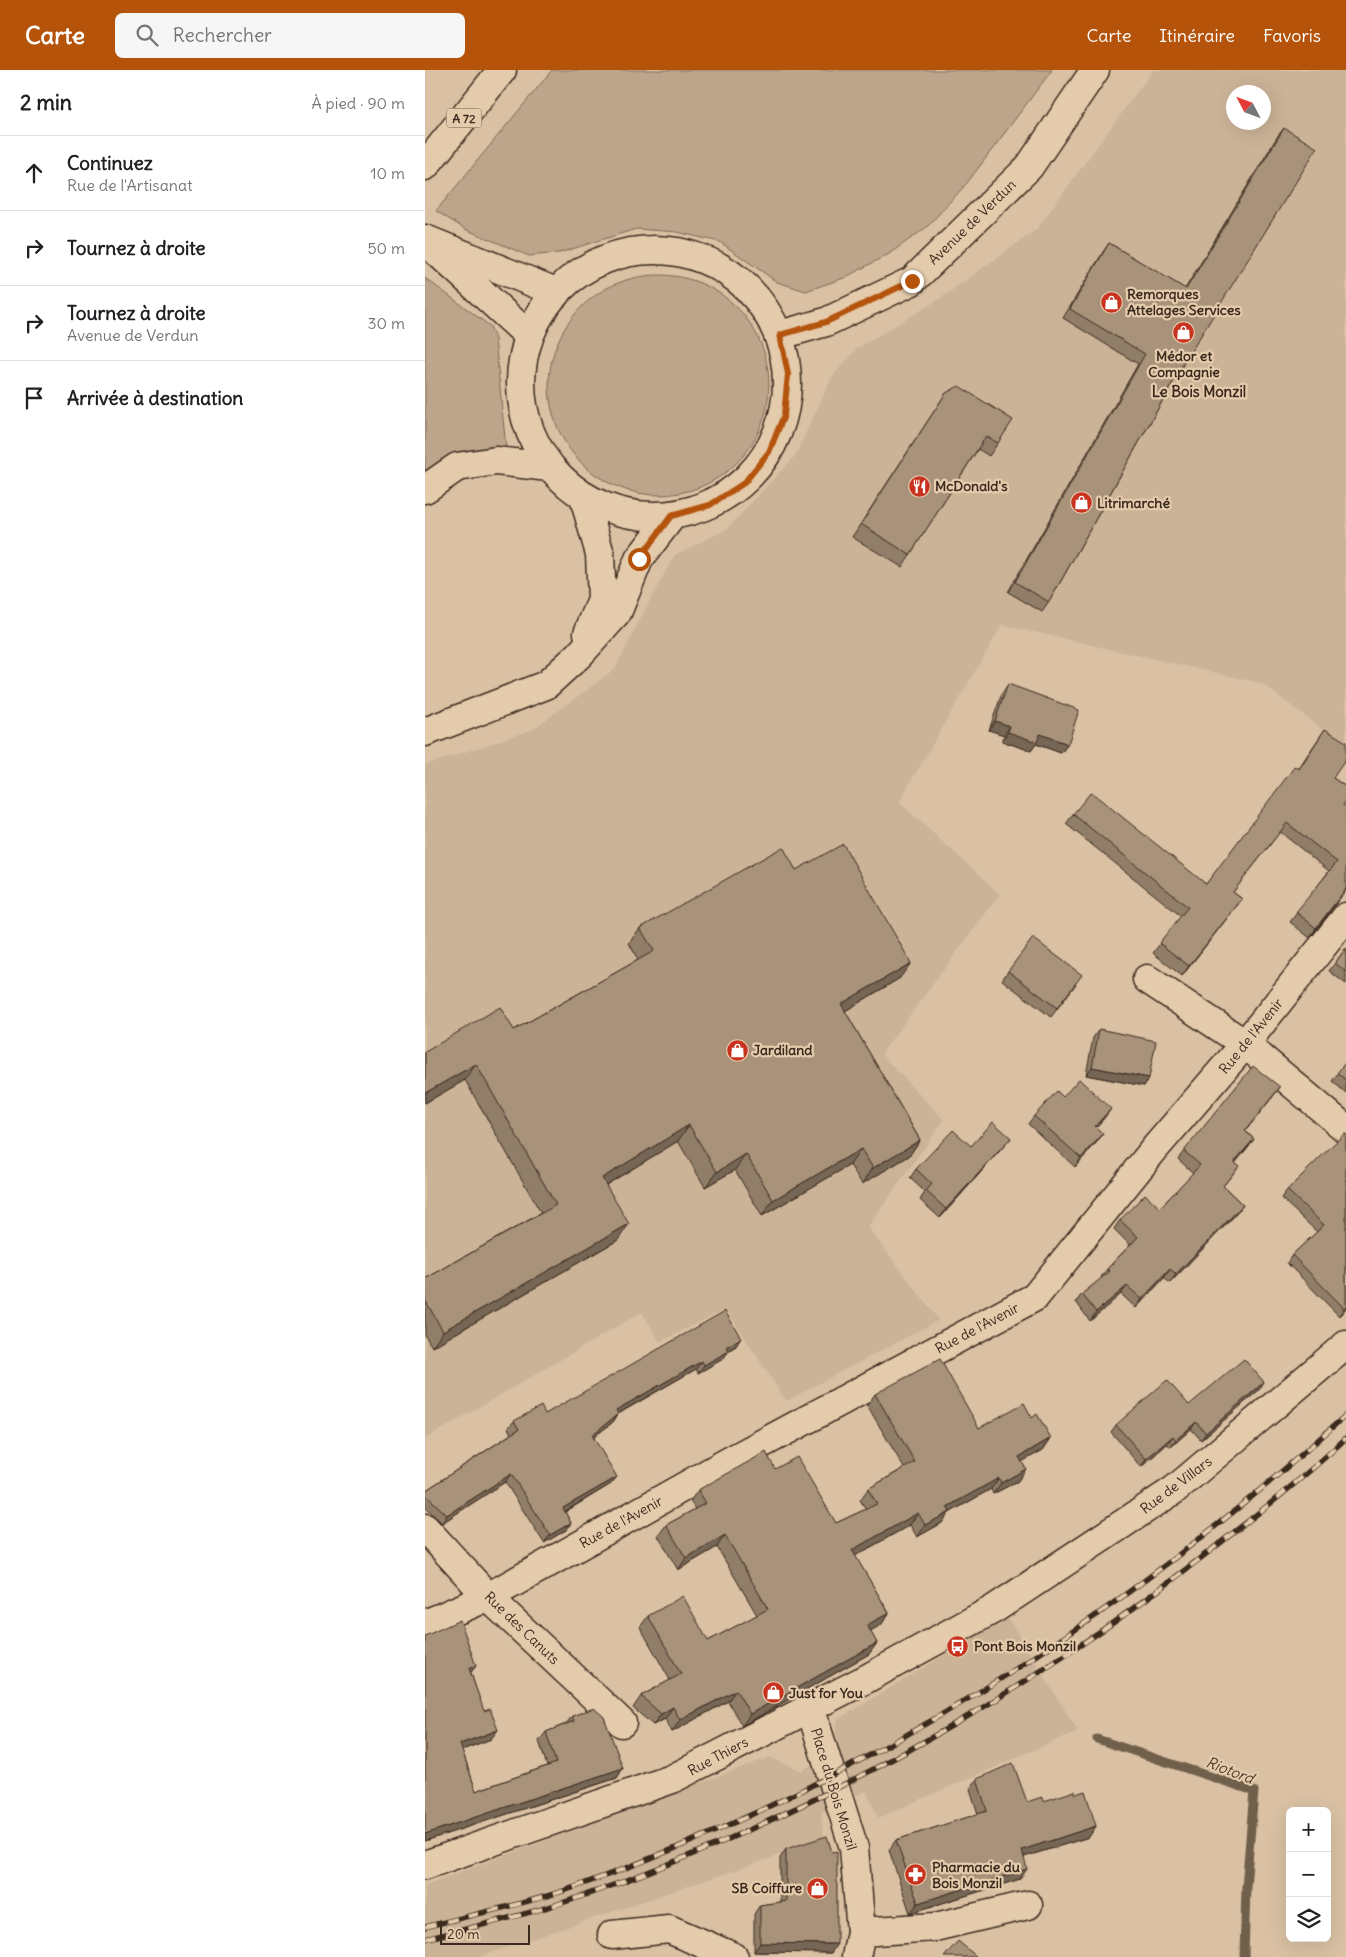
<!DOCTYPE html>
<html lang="fr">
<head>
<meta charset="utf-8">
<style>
  :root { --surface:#fff; --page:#f6f6f6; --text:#202124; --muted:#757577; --line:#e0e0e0; --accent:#b45309 }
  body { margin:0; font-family:Delius,sans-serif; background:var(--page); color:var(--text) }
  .controls { position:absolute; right:15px; bottom:15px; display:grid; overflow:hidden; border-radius:8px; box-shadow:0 5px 20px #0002 }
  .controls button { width:45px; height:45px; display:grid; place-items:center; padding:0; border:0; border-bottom:1px solid var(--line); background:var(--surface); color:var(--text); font:25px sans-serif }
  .compass { position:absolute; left:801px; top:15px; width:45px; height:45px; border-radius:50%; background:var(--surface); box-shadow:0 5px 20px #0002; rotate:311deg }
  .scale { position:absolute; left:15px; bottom:12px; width:90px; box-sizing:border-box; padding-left:5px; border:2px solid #3b2a1e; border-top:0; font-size:14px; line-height:18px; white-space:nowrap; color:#3b2a1e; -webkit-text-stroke:4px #e4cbac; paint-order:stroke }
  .stop { position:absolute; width:15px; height:15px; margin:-11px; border:4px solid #b45309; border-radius:50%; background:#fff }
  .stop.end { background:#b45309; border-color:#fff; box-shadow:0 1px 5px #0008 }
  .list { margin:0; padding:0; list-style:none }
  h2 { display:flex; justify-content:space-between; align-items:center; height:65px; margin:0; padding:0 20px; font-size:21px }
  h2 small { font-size:16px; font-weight:400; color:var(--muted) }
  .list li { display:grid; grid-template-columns:32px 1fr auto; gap:15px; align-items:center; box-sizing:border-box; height:75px; padding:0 20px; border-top:1px solid var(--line) }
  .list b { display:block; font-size:19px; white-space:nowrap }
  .list p { margin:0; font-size:16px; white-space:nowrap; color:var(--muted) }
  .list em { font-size:16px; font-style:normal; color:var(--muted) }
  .icon { flex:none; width:28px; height:28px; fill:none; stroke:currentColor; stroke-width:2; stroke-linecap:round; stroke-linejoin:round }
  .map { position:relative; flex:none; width:921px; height:1887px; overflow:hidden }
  header { display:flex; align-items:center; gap:30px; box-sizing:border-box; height:70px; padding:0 25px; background:var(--accent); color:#fff }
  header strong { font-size:24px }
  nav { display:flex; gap:28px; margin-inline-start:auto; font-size:18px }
  .search { width:350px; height:45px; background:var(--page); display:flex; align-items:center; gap:12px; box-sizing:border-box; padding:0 18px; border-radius:8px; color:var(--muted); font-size:19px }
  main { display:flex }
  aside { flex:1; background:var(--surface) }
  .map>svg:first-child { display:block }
  .built { fill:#cbb397; fill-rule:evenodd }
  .green { fill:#bca58a; stroke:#7c6854 }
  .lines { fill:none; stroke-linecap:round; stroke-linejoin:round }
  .stream { stroke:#705e4b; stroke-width:9 }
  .minor-casing { stroke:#3b2a1e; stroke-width:31 }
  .tertiary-casing { stroke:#3b2a1e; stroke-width:31 }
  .secondary-casing { stroke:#3b2a1e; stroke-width:31 }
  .motorway-casing { stroke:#3b2a1e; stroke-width:31 }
  .minor { stroke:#e4cbac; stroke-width:28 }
  .tertiary { stroke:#e4cbac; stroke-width:28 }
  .secondary { stroke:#e4cbac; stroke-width:28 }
  .motorway { stroke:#e4cbac; stroke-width:28 }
  .rail-casing { stroke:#3b2a1e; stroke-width:5.5 }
  .rail { stroke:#e4cbac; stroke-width:4; stroke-dasharray:11; stroke-linecap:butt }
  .wall { fill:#907e69; stroke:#3b2a1e }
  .shaded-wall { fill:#766655; stroke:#3b2a1e }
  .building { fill:#a8927a; stroke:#3b2a1e }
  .route { stroke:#b45309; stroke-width:6 }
  .labels { text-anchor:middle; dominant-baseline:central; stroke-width:4.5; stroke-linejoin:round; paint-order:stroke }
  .shield { fill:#e4cbac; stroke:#6e5a49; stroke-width:1 }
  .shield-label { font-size:12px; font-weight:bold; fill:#3b2a1e }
  .street-label { font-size:14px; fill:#3b2a1e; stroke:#e4cbac }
  .poi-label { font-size:14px; font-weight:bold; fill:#3b2a1e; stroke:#e4cbac; text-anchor:start }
  .neighbourhood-label { font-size:15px; font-weight:bold; fill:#3b2a1e; stroke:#e4cbac }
  .water-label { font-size:15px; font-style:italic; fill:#4d3b2d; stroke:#e4cbac }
</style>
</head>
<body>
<header>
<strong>Carte</strong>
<div class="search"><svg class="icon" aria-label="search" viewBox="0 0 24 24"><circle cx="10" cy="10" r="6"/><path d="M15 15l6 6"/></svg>Rechercher</div>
<nav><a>Carte</a><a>Itinéraire</a><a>Favoris</a></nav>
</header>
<main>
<aside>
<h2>2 min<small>À pied · 90 m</small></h2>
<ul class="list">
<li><svg class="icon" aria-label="ahead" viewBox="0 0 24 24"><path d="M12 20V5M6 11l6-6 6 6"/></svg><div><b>Continuez</b><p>Rue de l'Artisanat</p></div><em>10 m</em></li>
<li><svg class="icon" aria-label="right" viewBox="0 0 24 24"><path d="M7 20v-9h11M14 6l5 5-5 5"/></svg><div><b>Tournez à droite</b></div><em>50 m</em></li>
<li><svg class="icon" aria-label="right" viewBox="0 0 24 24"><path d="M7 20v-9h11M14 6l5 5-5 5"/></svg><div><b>Tournez à droite</b><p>Avenue de Verdun</p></div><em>30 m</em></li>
<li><svg class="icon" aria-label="arrive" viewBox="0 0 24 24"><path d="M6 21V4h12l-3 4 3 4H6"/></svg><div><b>Arrivée à destination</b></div></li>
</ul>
</aside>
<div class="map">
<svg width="921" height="1887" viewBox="0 0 921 1887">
  <rect width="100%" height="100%" fill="#dac1a4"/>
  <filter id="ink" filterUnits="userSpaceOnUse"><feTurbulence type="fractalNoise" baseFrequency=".02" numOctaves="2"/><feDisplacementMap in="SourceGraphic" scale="10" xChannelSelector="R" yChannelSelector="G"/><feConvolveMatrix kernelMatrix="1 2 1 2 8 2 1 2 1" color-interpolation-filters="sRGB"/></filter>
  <g filter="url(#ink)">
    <!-- built -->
    <g class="built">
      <path d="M728 0H921V677L836 613 577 555 474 732 575 824 456 984 519 1050 443 1157 514 1250 361 1331 301 1239 235 1272 217 1242 0 1369V695L107 660 190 599 227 526 250 485 302 459 370 386 407 307 431 279 513 230 611 160ZM808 22H838V52H808Z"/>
      <polygon points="582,1547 653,1661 453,1748 441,1721 396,1743 399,1770 54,1887 0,1887 0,1815 345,1687 376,1701 407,1683 412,1650"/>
    </g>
    <!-- green -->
    <g class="green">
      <polygon points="127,0 627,0 542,113 502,157 464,184 419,208 381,221 352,212 295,172 252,162 211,159 134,183 104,186 40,159 11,141"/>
      <circle cx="234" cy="315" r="110"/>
      <polygon points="0,208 65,256 70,269 81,378 61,380 0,404"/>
    </g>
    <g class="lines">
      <!-- stream -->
      <polyline class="stream" points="672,1669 829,1721 821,1817 819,1887"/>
      <defs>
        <g id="minor">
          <polyline points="722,909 820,974 921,1059"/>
          <polyline points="0,1458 63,1527 197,1653"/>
          <polyline points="0,1554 63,1527 301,1393 610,1227 731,1077 820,974 921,847"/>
          <polyline points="385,1637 429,1778 436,1862"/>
          <polyline points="0,1795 247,1709 441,1609 569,1539 749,1420 921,1275"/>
          <polyline points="187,1865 244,1859 309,1887"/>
          <polyline points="431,1887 436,1862 510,1857 603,1835"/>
        </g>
        <g id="tertiary">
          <polyline points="159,428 175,484 177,530 163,563"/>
          <polyline points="0,662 121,615 154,585 192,543 214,489 247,446"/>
        </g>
        <g id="secondary">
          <polyline points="0,169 131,222"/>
          <polyline points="9,179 103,265"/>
          <circle cx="229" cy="313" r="133"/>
          <polyline points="355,265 401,252 487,211 604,97 670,0"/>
        </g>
        <g id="motorway">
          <polyline points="0,96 77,0"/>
          <polyline points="0,419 32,397 71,391 124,397"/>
        </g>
      </defs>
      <!-- minor casing -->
      <use href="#minor" class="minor-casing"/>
      <!-- tertiary casing -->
      <use href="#tertiary" class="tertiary-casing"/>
      <!-- secondary casing -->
      <use href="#secondary" class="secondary-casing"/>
      <!-- motorway casing -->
      <use href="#motorway" class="motorway-casing"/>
      <!-- minor -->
      <use href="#minor" class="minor"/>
      <!-- tertiary -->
      <use href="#tertiary" class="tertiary"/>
      <!-- secondary -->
      <use href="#secondary" class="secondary"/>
      <!-- motorway -->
      <use href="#motorway" class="motorway"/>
      <defs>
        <g id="rail">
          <path d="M0 1857C49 1844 102 1834 150 1817 436 1715 697 1549 921 1345"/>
          <path d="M0 1869C49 1857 101 1845 149 1829 380 1750 598 1628 790 1477 835 1442 880 1407 921 1368"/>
        </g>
      </defs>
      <!-- rail casing -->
      <use href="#rail" class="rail-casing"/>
      <!-- rail -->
      <use href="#rail" class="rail"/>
    </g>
    <!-- wall -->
    <g class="wall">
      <polygon points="859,58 757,296 624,532 617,542 583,522 713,294 638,248 678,182 684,173 760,219 852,67"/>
      <polygon points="521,323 573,373 564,386 553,379 477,497 427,467"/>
      <polygon points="583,614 643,674 636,683 611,674 606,681 577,671 579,665 564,660 577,623"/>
      <polygon points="900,659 908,708 921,717 921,731 918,735 921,820 885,868 865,852 904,801 855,762 808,822 817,829 757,906 728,883 756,846 641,754 648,744 781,814 873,699"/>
      <polygon points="371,800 475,908 420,941 495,1070 484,1086 437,1114 425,1095 337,1146 310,1100 280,1117 253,1071 181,1115 193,1170 7,1277 0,1265 0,1209 116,1143 40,1010 0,1033 0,982 89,960 213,890 204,873 215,858"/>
      <polygon points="921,878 921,914 904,901"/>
      <polygon points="583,901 651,914 626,947 577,910"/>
      <polygon points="674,959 724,1008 719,1016 661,1005 668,968"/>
      <polygon points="921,992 921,1023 907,1011"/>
      <polygon points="849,1025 820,1061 829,1069 810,1093 808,1104 798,1116 818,1135 812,1143 745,1213 739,1208 711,1238 696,1224 665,1251 651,1232 657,1224 677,1208 676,1207 682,1199 705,1175 689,1159 695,1150 735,1138 768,1103 753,1089 759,1081"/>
      <polygon points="638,1027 680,1047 671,1057 672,1072 650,1097 603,1054 609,1046"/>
      <polygon points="921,1064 921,1238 914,1246 862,1193 867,1185 892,1162 856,1128 862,1120"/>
      <polygon points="586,1068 579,1076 515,1148 495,1130 500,1122 485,1108 491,1099 546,1076"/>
      <polygon points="311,1276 303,1281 298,1289 273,1303 271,1299 193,1344 188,1352 169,1367 186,1414 140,1442 146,1453 141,1460 119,1473 80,1412 17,1453 0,1437 0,1421 86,1364 83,1358 89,1351 120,1344"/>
      <polygon points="834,1320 776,1370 766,1359 746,1377 742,1374 716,1397 686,1362 691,1355 764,1335"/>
      <polygon points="450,1324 554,1358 607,1348 626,1368 618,1380 596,1392 593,1411 568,1424 566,1419 524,1443 517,1453 492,1467 485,1455 430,1486 464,1543 456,1555 445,1561 452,1573 444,1584 317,1656 303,1631 247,1662 240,1649 228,1655 208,1638 216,1626 245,1610 215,1557 223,1546 283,1571 332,1545 292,1477 253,1500 233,1466 241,1455 270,1439 265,1431 273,1420 350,1399 411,1453 441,1439 435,1430 443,1419 479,1398 442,1335"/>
      <polygon points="0,1566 46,1603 66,1669 37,1680 51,1721 122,1696 114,1671 121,1662 141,1654 147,1646 198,1698 192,1708 0,1771"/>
      <polygon points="552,1709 602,1732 619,1731 651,1724 671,1756 664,1767 599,1787 595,1809 485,1843 464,1780 471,1770 553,1744 545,1719"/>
      <polygon points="361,1779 407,1782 406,1883 329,1882 329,1844 335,1835 355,1832 355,1788"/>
    </g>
    <!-- shaded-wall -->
    <g class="shaded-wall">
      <polygon points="570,651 585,656 579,665 564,660"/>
      <polygon points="583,662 615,664 643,674 636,683 611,674 606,681 577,671"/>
      <polygon points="921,819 921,820 885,868 891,858"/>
      <polygon points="817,829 810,838 757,906 764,896"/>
      <polygon points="486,893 475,908 405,950 416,934"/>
      <polygon points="51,994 40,1010 0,1033 0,1023"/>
      <polygon points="667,997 724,1008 719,1016 661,1005"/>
      <polygon points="855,1017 849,1025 814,1069 820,1061"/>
      <polygon points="686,1039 680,1047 664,1065 670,1056"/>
      <polygon points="264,1055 253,1071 166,1124 177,1108"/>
      <polygon points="678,1064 672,1072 650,1097 656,1088"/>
      <polygon points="586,1068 579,1076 515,1148 521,1139"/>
      <polygon points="829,1069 823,1077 804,1101 809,1092"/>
      <polygon points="495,1070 484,1086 437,1114 448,1098"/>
      <polygon points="436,1079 425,1095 337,1146 348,1130"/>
      <polygon points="321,1084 310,1100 280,1117 292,1102"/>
      <polygon points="818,1135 812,1143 745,1213 751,1204"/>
      <polygon points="204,1154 193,1170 7,1277 18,1261"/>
      <polygon points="745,1199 739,1208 711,1238 717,1229"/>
      <polygon points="702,1216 696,1224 665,1251 671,1242"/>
      <polygon points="921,1236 921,1238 914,1246 919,1238"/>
      <polygon points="316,1268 311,1276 296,1285 301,1277"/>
      <polygon points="304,1281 298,1289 273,1303 279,1295"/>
      <polygon points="277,1291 271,1299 185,1348 191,1340"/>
      <polygon points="839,1312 834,1320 776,1370 781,1363"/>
      <polygon points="193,1344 188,1352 161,1373 167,1365"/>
      <polygon points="771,1352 766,1359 746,1377 751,1370"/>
      <polygon points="748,1366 742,1374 716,1397 721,1389"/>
      <polygon points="626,1368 618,1380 586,1398 594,1387"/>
      <polygon points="601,1399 593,1411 568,1424 576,1413"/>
      <polygon points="86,1404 80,1412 17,1453 22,1445"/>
      <polygon points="192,1407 186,1414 132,1446 138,1438"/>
      <polygon points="574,1408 566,1419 524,1443 517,1453 492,1467 500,1455 522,1437"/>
      <polygon points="493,1443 485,1455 419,1492 427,1480"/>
      <polygon points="146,1453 141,1460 119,1473 125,1465"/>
      <polygon points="300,1465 292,1477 253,1500 261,1488"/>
      <polygon points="464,1543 456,1555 434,1567 442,1555"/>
      <polygon points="452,1573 444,1584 317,1656 325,1644"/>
      <polygon points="51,1596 44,1605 44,1598"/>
      <polygon points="311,1620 303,1631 247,1662 255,1650"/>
      <polygon points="248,1637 240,1649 228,1655 236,1644"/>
      <polygon points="73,1660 66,1669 29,1683 35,1674"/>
      <polygon points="198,1698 192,1708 0,1771 0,1764"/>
      <polygon points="671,1756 664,1767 589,1790 597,1780"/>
      <polygon points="602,1799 595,1809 485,1843 493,1833"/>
      <polygon points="335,1873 412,1874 406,1883 329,1882"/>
    </g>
    <!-- building -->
    <g class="building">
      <polygon points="859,58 892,78 757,296 624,532 590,512 720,284 645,239 684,173 761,219"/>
      <polygon points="534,316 588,350 573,373 561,366 485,485 436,454 521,323"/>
      <polygon points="583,614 654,640 643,674 615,664 612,672 583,662 585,656 570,651"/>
      <polygon points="900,659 921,672 921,689 908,708 921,717 921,731 918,735 921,737 921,819 891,858 871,842 912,792 862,753 808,822 817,829 764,896 734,873 763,837 648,744 666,722 781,814 870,696 874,699"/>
      <polygon points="418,774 486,893 416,934 495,1070 448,1098 436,1079 348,1130 321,1084 292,1102 264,1055 177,1108 204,1154 18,1261 0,1230 0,1209 131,1135 51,994 0,1023 0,982 75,937 89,960 229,881 215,858 358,777 371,800"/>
      <polygon points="608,868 657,905 632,938 583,901"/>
      <polygon points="921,878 921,902 910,893"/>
      <polygon points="674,959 731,971 724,1008 667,997"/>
      <polygon points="921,992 921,1010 912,1003"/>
      <polygon points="828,996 855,1017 820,1061 829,1069 809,1092 814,1096 798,1116 818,1135 751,1204 745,1199 717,1229 702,1216 671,1242 657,1224 685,1201 682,1199 713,1167 695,1150 720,1124 735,1138 775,1095 759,1081"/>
      <polygon points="654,1009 686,1039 670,1056 678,1064 656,1088 609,1046 632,1021 638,1027"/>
      <polygon points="568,1052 586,1068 521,1139 501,1121 507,1114 491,1099 528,1060 546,1076"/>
      <polygon points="919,1064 921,1064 921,1236 919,1238 867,1185 899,1155 862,1120"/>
      <polygon points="300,1241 316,1268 301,1277 304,1281 279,1295 277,1291 191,1340 193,1344 167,1365 192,1407 138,1438 146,1453 125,1465 86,1404 22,1445 0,1424 0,1421 94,1359 89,1351 116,1336 120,1344"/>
      <polygon points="515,1289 554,1358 599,1333 607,1348 612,1344 626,1368 594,1387 601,1399 576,1413 574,1408 522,1437 525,1442 500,1455 493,1443 427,1480 464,1543 442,1555 452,1573 325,1644 311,1620 255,1650 248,1637 236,1644 216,1626 256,1604 223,1546 258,1526 283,1571 343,1539 300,1465 261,1488 241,1455 281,1433 273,1420 341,1382 350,1399 372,1387 411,1453 452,1434 443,1419 490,1392 450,1324"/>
      <polygon points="819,1289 839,1312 781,1363 771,1352 751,1370 748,1366 721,1389 691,1355 742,1310 764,1335"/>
      <polygon points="35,1550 51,1596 44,1598 59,1641 65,1639 73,1660 35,1674 51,1721 131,1693 121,1662 149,1651 147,1646 169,1638 179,1647 198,1698 0,1764 0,1566"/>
      <polygon points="588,1693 602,1732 617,1727 619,1731 650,1721 651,1724 660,1721 671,1756 597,1780 602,1799 493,1833 471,1770 562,1741 552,1709"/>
      <polygon points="402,1766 407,1782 412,1781 412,1874 335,1873 335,1835 361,1831 361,1779"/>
      <polygon points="533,1871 552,1887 519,1887"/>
    </g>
  </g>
  <g class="lines" filter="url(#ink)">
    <!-- route -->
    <polyline class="route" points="214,489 246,446 285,435 319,413 344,382 359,345 363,304 355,265 401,252 487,211"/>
  </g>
  <!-- icons -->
  <defs>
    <symbol id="shop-disc" viewBox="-11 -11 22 22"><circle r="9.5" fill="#c8321e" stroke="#e4cbac"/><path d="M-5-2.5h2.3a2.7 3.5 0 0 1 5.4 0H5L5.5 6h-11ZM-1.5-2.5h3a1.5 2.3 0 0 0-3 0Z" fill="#fff"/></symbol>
    <symbol id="restaurant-disc" viewBox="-11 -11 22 22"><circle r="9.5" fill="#c8321e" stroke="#e4cbac"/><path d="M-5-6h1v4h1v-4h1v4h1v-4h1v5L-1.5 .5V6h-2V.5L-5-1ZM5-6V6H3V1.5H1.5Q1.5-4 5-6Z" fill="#fff"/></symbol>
    <symbol id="bus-disc" viewBox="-11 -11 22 22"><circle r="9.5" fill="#c8321e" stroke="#e4cbac"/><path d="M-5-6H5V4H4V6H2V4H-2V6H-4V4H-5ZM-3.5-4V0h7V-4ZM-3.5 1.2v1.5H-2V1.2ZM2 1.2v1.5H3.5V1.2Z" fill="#fff"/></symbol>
    <symbol id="pharmacy-disc" viewBox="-11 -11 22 22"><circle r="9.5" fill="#c8321e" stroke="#e4cbac"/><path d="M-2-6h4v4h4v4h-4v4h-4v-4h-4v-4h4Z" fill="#fff"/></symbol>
  </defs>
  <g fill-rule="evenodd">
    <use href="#shop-disc" x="674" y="220" width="25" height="25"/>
    <use href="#shop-disc" x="746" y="250" width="25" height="25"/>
    <use href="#restaurant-disc" x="482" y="404" width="25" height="25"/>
    <use href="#shop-disc" x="644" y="420" width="25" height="25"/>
    <use href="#shop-disc" x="300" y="968" width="25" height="25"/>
    <use href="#bus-disc" x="520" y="1564" width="25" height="25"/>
    <use href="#shop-disc" x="336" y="1610" width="25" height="25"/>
    <use href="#pharmacy-disc" x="478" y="1792" width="25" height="25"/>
    <use href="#shop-disc" x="380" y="1806" width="25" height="25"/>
  </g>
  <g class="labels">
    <!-- shield labels -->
    <rect class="shield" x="21.5" y="38.5" width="35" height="19" rx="4"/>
    <g class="shield-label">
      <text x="39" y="48">A 72</text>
    </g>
    <!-- street labels -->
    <g class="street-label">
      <text transform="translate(547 152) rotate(-44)">Avenue de Verdun</text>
      <text transform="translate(826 966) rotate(-51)">Rue de l'Avenir</text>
      <text transform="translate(552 1258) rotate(-28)">Rue de l'Avenir</text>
      <text transform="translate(751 1415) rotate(-37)">Rue de Villars</text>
      <text transform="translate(196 1452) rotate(-29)">Rue de l'Avenir</text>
      <text transform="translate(97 1558) rotate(44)">Rue des Canuts</text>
      <text transform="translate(293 1686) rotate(-28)">Rue Thiers</text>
      <text transform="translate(409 1719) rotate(73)">Place du Bois Monzil</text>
    </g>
    <!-- poi labels -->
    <g class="poi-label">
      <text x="702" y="224">Remorques<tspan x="702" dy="16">Attelages Services</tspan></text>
      <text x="759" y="286" text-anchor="middle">Médor et<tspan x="759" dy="16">Compagnie</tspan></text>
      <text x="510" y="416">McDonald's</text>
      <text x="672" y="433">Litrimarché</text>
      <text x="328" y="980">Jardiland</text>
      <text x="549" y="1576">Pont Bois Monzil</text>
      <text x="364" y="1623">Just for You</text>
      <text x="507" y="1797">Pharmacie du<tspan x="507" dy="16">Bois Monzil</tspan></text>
      <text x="377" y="1818" text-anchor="end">SB Coiffure</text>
    </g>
    <!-- neighbourhood labels -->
    <g class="neighbourhood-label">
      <text x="774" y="321">Le Bois Monzil</text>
    </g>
    <!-- water labels -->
    <g class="water-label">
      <text transform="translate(805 1700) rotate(21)">Riotord</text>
    </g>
  </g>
</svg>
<div class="controls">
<button>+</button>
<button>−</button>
<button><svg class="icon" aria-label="layers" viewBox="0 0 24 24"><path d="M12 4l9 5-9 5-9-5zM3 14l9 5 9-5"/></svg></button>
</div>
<svg class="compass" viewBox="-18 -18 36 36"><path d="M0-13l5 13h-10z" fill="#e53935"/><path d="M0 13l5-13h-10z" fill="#757577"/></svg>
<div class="scale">20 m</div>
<div class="stop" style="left:214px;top:489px"></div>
<div class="stop end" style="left:487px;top:211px"></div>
</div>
</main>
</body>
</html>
